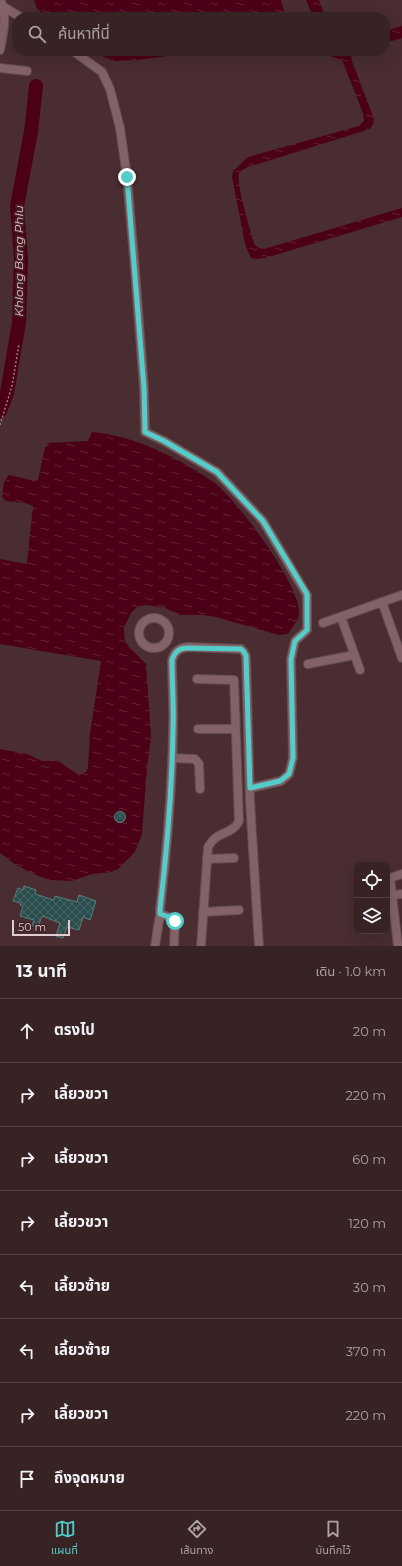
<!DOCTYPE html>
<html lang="th">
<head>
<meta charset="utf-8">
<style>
  :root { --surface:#372224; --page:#422f31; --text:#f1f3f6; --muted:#aaa4a6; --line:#513f41; --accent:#53cdc9 }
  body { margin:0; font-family:Montserrat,"Noto Sans Thai",sans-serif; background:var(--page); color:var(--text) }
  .controls { position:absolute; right:12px; bottom:12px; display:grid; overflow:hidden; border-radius:8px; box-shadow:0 4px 16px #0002 }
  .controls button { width:36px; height:36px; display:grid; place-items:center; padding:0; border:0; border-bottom:1px solid var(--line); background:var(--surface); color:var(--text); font:20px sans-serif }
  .scale { position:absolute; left:12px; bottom:10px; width:58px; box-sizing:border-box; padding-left:4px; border:2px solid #dfccce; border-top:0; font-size:11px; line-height:14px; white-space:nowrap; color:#dfccce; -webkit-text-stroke:3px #3e2327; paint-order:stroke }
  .stop { position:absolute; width:12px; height:12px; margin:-9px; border:3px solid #53cdc9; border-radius:50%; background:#fff }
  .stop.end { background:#53cdc9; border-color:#fff; box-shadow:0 1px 4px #0008 }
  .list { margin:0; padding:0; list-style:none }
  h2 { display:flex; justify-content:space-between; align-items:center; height:52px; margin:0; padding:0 16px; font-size:17px }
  h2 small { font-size:13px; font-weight:400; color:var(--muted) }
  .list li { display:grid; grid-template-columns:26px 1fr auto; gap:12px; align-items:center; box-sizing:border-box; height:64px; padding:0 16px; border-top:1px solid var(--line) }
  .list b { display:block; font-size:15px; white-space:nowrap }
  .list em { font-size:13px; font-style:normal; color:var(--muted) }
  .icon { flex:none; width:22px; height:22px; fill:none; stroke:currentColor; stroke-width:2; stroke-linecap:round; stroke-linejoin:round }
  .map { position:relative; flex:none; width:402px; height:946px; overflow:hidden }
  .search { position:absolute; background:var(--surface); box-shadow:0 4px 16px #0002; left:12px; right:12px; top:12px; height:44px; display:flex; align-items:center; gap:10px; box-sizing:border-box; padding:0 14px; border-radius:16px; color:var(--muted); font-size:15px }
  .sheet { height:564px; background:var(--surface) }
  nav { display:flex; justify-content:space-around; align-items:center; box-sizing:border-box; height:56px; border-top:1px solid var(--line); background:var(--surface); font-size:11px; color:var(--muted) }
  nav a { display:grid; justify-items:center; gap:2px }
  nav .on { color:var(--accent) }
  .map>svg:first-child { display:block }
  .water { fill:url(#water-ripples) }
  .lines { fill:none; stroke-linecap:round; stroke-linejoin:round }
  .river { stroke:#4c0018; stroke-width:14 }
  .building { fill:url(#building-cross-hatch); stroke:#597e7c }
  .minor-casing { stroke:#634b4f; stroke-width:10 }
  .path { stroke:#967e81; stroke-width:1.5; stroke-dasharray:2 2; stroke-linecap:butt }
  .minor { stroke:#826266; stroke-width:8 }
  .route { stroke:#53cdc9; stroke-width:5 }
  .labels { text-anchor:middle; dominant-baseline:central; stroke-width:3.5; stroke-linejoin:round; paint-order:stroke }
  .water-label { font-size:12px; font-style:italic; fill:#fab4bc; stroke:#3e2327 }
</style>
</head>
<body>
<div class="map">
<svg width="402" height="946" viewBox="0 0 402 946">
  <defs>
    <pattern id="water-ripples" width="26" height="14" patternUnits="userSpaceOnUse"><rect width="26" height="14" fill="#4c0018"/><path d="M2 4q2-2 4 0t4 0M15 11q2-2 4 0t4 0" fill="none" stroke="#652438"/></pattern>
    <pattern id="building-cross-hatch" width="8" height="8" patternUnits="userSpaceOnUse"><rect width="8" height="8" fill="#2a4e4d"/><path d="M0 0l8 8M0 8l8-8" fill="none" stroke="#486665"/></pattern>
  </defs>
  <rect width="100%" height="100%" fill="#492d30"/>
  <!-- water -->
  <g class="water">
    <polygon points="34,0 281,0 286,17 45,17 36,7"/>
    <polygon points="306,0 319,0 325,17 313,17"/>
    <polygon points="402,26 402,38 385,43 385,31"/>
    <polygon points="91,51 207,51 136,60 113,61"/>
    <path d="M326 51H356L351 56 352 61 374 119 373 124 370 129 248 167C244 169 241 170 239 174 236 186 251 230 254 244L259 248 264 249 402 208V217L265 258 257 259 251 258 245 244 232 177 233 171 248 157 359 126 364 121 363 113 342 60 330 56Z"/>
    <path d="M92 432C135 436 177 457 212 481 235 497 302 586 299 614 298 620 293 627 289 633L287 634 279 635 216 617 202 615H180L163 607 145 605 137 607 131 613 124 627V634L125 641 129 647 146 664 151 737 147 767 142 834 135 852 118 869 111 872 92 874 72 881 51 880 38 876 16 865 0 853V749L27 754 42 761H58L79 775 86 772 88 768 90 734 101 661 0 644V559L27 564 33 506 25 503 6 501 2 497C3 489 3 480 9 475L35 481 38 480 45 448 48 443 88 441Z"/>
  </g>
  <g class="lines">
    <!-- river -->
    <polyline class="river" points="0,411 7,393 19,323 21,258 17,206 31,132 36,86"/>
  </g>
  <!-- building -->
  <g class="building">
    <circle cx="120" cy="817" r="5.5"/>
    <polygon points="24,886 36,890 35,894 54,900 55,896 77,902 79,895 96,901 90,920 83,917 79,930 67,927 63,938 56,936 60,923 42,916 38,927 32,925 34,920 20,916 23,906 20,905 21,903 13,901 18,888 23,890"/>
  </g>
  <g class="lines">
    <defs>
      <g id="minor">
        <polyline points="4,7 20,17"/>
        <path d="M0 50C3 34 8 14 0 0"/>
        <polyline points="73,51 102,72 110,89 120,128 127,177 134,258 144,388 145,432 164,441 217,472 263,521 307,595 307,630 295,641 291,659 293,758 289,774 281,781 250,788"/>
        <polyline points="0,68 27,71"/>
        <polyline points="382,602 402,658"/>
        <polyline points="341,617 360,670"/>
        <circle cx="154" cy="633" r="15"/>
        <polyline points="323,623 402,595"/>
        <polyline points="308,664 354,655"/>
        <path d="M197 679 234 680 239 821C233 835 217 830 208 847L201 946"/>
        <polyline points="198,729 235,729"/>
        <polyline points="172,758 195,759 199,764 200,789"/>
        <polyline points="207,859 234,858"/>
        <polyline points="392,895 402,894"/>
        <polyline points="203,912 239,910"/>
        <polyline points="155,946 160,914"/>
        <path d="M174 946 175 921 172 918 160 914V909C167 850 172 790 173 730 174 707 172 683 172 660 175 651 179 648 188 647L241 649 244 652 246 656 250 801 259 946"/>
        <polyline points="398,946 390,878 402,874"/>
      </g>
    </defs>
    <!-- minor casing -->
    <use href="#minor" class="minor-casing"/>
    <!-- path -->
    <polyline class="path" points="0,425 12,386 19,344"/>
    <!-- minor -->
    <use href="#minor" class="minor"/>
  </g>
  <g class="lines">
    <!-- route -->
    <path class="route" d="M127 177 144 388 145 432 164 441 217 472 263 521 307 594V630L295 641 291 659 293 758 289 774 280 781 250 788 246 656 244 652 241 649 188 648C179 648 175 651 172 660 172 683 174 707 173 730 172 790 167 850 160 909V914L172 918 175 921"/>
  </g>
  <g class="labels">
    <!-- water labels -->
    <g class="water-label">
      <text transform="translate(18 261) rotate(-90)">Khlong Bang Phlu</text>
    </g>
  </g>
</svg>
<div class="controls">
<button><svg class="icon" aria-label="locate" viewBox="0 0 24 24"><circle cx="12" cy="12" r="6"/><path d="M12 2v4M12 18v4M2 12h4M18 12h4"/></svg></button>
<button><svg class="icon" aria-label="layers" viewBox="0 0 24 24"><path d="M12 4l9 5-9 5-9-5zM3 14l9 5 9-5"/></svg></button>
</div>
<div class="scale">50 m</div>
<div class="stop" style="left:175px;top:921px"></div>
<div class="stop end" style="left:127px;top:177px"></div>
<div class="search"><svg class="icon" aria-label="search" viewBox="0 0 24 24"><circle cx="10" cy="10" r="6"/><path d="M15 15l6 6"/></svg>ค้นหาที่นี่</div>
</div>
<section class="sheet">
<h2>13 นาที<small>เดิน · 1.0 km</small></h2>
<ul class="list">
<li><svg class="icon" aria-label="ahead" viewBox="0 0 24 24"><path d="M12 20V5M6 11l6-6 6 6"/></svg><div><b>ตรงไป</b></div><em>20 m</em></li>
<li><svg class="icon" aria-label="right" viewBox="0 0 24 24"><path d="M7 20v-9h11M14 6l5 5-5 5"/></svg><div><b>เลี้ยวขวา</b></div><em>220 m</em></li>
<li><svg class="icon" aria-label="right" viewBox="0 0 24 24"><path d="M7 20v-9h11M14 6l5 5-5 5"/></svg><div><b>เลี้ยวขวา</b></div><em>60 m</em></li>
<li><svg class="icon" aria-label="right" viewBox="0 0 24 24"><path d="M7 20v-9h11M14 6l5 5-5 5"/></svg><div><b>เลี้ยวขวา</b></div><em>120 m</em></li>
<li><svg class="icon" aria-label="left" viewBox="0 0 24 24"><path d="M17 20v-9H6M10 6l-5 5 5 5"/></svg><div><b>เลี้ยวซ้าย</b></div><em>30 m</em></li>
<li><svg class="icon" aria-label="left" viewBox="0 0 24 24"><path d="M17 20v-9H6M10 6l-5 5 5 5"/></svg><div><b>เลี้ยวซ้าย</b></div><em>370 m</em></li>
<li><svg class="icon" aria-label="right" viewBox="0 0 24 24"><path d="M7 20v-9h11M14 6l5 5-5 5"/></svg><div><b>เลี้ยวขวา</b></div><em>220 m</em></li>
<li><svg class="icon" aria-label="arrive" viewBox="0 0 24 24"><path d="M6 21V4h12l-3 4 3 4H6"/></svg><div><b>ถึงจุดหมาย</b></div></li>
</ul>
</section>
<nav>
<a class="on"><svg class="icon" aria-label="map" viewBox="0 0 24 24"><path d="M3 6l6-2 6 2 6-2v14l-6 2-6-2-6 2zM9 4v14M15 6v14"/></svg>แผนที่</a>
<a><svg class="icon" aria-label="directions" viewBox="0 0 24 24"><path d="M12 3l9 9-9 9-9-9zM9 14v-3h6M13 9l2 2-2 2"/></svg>เส้นทาง</a>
<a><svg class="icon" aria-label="saved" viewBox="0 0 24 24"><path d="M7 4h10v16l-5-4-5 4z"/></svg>บันทึกไว้</a>
</nav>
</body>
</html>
